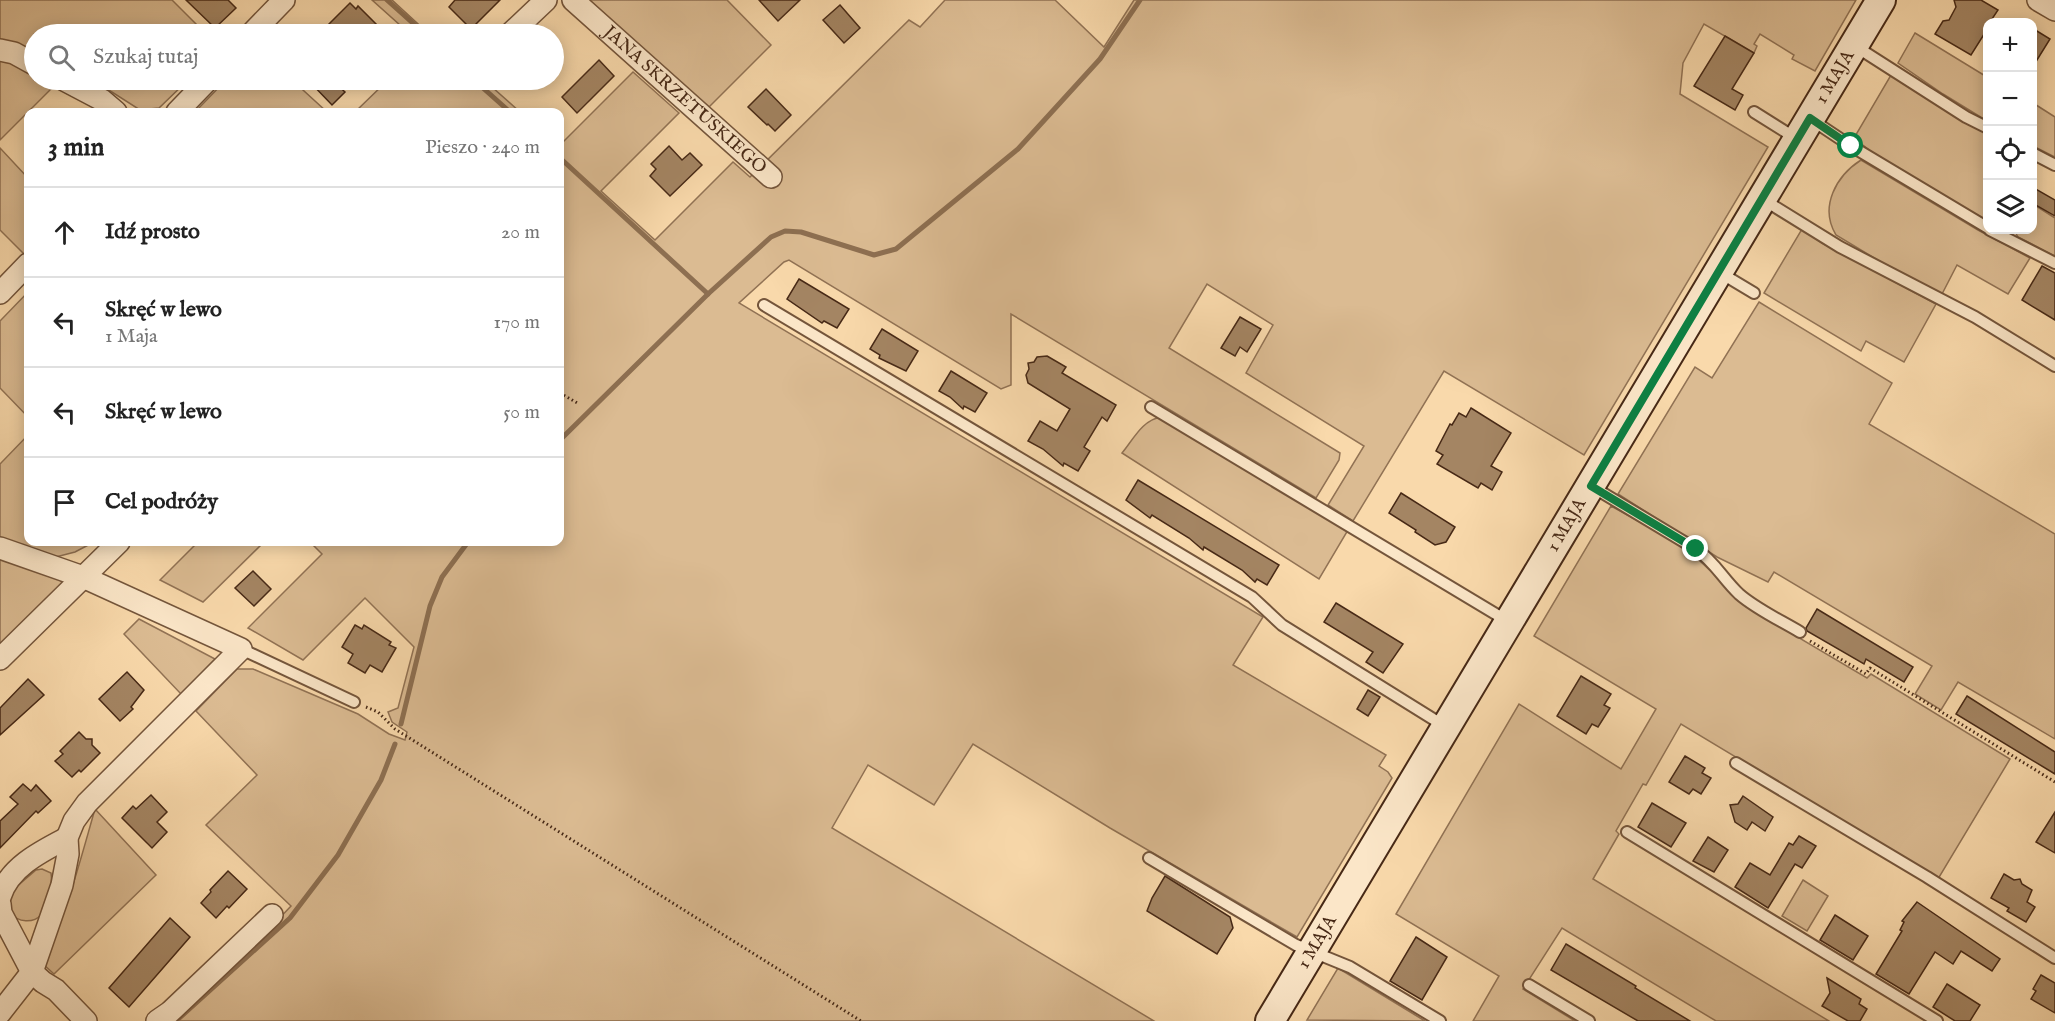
<!DOCTYPE html>
<html lang="pl">
<head>
<meta charset="utf-8">
<style>
  :root { --surface:#fff; --page:#f2f2f2; --text:#222; --muted:#767676; --line:#e0e0e0 }
  body { margin:0; font-family:"IM FELL English",serif; background:var(--page); color:var(--text) }
  .controls { position:absolute; right:18px; top:18px; display:grid; overflow:hidden; border-radius:12px; box-shadow:0 3px 15px #0003 }
  .controls button { width:54px; height:54px; display:grid; place-items:center; padding:0; border:0; border-bottom:2px solid var(--line); background:var(--surface); color:var(--text); font:30px sans-serif }
  .stop { position:absolute; width:18px; height:18px; margin:-14px; border:4px solid #0b8043; border-radius:50%; background:#fff }
  .stop.end { background:#0b8043; border-color:#fff; box-shadow:0 2px 6px #0008 }
  .list { margin:0; padding:0; list-style:none }
  h2 { display:flex; justify-content:space-between; align-items:center; height:78px; margin:0; padding:0 24px; font-size:26px }
  h2 small { font-size:20px; font-weight:400; color:var(--muted) }
  .list li { display:grid; grid-template-columns:39px 1fr auto; gap:18px; align-items:center; box-sizing:border-box; height:90px; padding:0 24px; border-top:2px solid var(--line) }
  .list b { display:block; font-size:22px; white-space:nowrap }
  .list p { margin:0; font-size:20px; white-space:nowrap; color:var(--muted) }
  .list em { font-size:20px; font-style:normal; color:var(--muted) }
  .icon { flex:none; width:33px; height:33px; fill:none; stroke:currentColor; stroke-width:2; stroke-linecap:round; stroke-linejoin:round }
  .map { position:relative; flex:none; width:2055px; height:1021px; overflow:hidden }
  .search { position:absolute; background:var(--surface); box-shadow:0 3px 15px #0003; left:24px; top:24px; width:540px; height:66px; display:flex; align-items:center; gap:15px; box-sizing:border-box; padding:0 21px; border-radius:33px; color:var(--muted); font-size:22px }
  .panel { position:absolute; background:var(--surface); box-shadow:0 3px 15px #0003; left:24px; top:108px; width:540px; height:438px; border-radius:12px }
  .map>svg:first-child { display:block }
  .green { fill:#dbbb92; stroke:#917254; stroke-width:1.5 }
  .lines { fill:none; stroke-linecap:round; stroke-linejoin:round }
  .stream { stroke:#8d6f51; stroke-width:5 }
  .building { fill:#a48563; stroke:#472916; stroke-width:1.5 }
  .service-casing { stroke:#74553b; stroke-width:14 }
  .minor-casing { stroke:#74553b; stroke-width:24 }
  .secondary-casing { stroke:#472916; stroke-width:32 }
  .path { stroke:#472916; stroke-width:3; stroke-dasharray:1.5 3; stroke-linecap:butt }
  .service { stroke:#fbe6c8; stroke-width:10 }
  .minor { stroke:#fbe6c8; stroke-width:21 }
  .secondary { stroke:#fbe6c8; stroke-width:28 }
  .route { stroke:#0b8043; stroke-width:8 }
  .labels { text-anchor:middle; dominant-baseline:central; stroke-width:5; stroke-linejoin:round; paint-order:stroke }
  .street-label { font-size:18px; fill:#472916; stroke:#fbe6c8 }
</style>
</head>
<body>
<div class="map">
<svg width="2055" height="1021" viewBox="0 0 2055 1021">
  <rect width="100%" height="100%" fill="#f9d9ab"/>
  <filter id="stains"><feTurbulence type="fractalNoise" baseFrequency=".00333" numOctaves="4"/><feColorMatrix values="0 0 0 0 .2 0 0 0 0 .09 0 0 0 0 .02 0 0 0 .5 -.17"/></filter>
  <radialGradient id="worn" r=".72"><stop offset=".6" stop-color="#630" stop-opacity="0"/><stop offset="1" stop-color="#630" stop-opacity=".3"/></radialGradient>
  <!-- green -->
  <g class="green">
    <polygon points="0,0 172,0 206,34 34,34 34,56 0,43"/>
    <polygon points="372,0 392,0 429,34 410,34"/>
    <polygon points="584,0 727,0 771,45 707,109"/>
    <polygon points="945,0 1055,0 1104,47 1134,0 1856,0 1815,71 1792,59 1794,55 1760,34 1754,44 1757,46 1754,53 1704,24 1683,63 1680,94 1768,147 1584,455 1444,371 1353,521 1328,505 1364,446 1246,373 1273,325 1207,284 1169,348 1340,453 1339,460 1316,498 1011,314 1011,385 1001,389 789,260 784,262 739,303 1263,617 1233,665 1386,755 1379,766 1388,772 1392,778 1297,937 1110,828 973,744 934,805 868,765 832,828 1154,1021 167,1021 272,926 291,906 206,825 257,775 196,711 237,669 253,669 358,714 389,734 405,740 407,732 392,722 388,712 398,708 414,647 365,598 303,660 248,628 322,554 310,542 560,542 560,145 633,72 679,113 601,191 655,240 733,162 750,177 909,20 920,27"/>
    <polygon points="1915,33 1987,77 1987,121 1943,94 1898,63"/>
    <polygon points="0,58 34,75 34,80 43,80 54,86 0,140"/>
    <polygon points="1891,75 1987,133 1987,222 1873,153 1854,138"/>
    <polygon points="93,80 188,80 159,108 140,110"/>
    <polygon points="226,80 292,80 327,112 195,112"/>
    <polygon points="388,80 484,80 520,112 355,112"/>
    <polygon points="2033,103 2055,117 2055,157 2033,146"/>
    <polygon points="0,148 28,178 28,253 26,256 0,230"/>
    <path d="M1861 160 1978 230 2030 258 2008 294 1957 265 1942 294 1916 283 1836 235C1819 207 1836 176 1861 160Z"/>
    <polygon points="2033,204 2055,218 2055,256 2018,237 2014,230 2032,230"/>
    <polygon points="1802,229 1822,243 1936,304 1904,362 1866,341 1861,351 1764,293"/>
    <polygon points="28,292 28,417 0,388 0,321"/>
    <polygon points="1759,302 1892,383 1869,424 2055,534 2055,739 1958,682 1941,710 1915,694 1932,666 1774,572 1768,582 1717,557 1618,494 1695,367 1712,378"/>
    <path d="M1161 417 1348 530 1319 579 1122 453C1133 440 1142 420 1161 417Z"/>
    <polygon points="28,435 28,542 94,542 75,552 48,559 0,542 0,464"/>
    <polygon points="1611,506 1685,547 1752,610 1867,678 1871,674 2010,759 1938,879 1681,724 1646,785 1643,784 1616,831 1619,834 1593,879 1829,1021 1716,1021 1562,928 1523,989 1575,1021 1473,1021 1499,976 1396,914 1519,704 1621,769 1656,709 1534,636"/>
    <polygon points="198,542 264,542 203,602 160,580"/>
    <polygon points="0,558 59,579 65,586 0,654"/>
    <polygon points="139,619 215,659 181,694 124,634"/>
    <path d="M95 809 156 875 54 974 42 963C67 914 80 861 95 809Z"/>
    <path d="M42 869 51 873C53 882 47 908 41 915 34 923 17 923 12 913 9 908 9 900 8 894L36 870Z"/>
    <polygon points="1803,880 1828,896 1807,931 1782,916"/>
    <polygon points="1338,968 1425,1021 1307,1020"/>
  </g>
  <g class="lines">
    <!-- stream -->
    <g class="stream">
      <polyline points="387,0 425,34"/>
      <polyline points="474,80 510,112"/>
      <polyline points="560,158 708,294"/>
      <polyline points="560,440 708,294 771,237 785,231 801,232 874,255 896,249 1018,149 1100,59 1140,0"/>
      <polyline points="401,724 430,606 442,577 468,542"/>
      <polyline points="176,1021 290,918 338,855 381,780 395,744"/>
    </g>
  </g>
  <!-- building -->
  <g class="building">
    <polygon points="186,0 228,0 236,8 215,28"/>
    <polygon points="455,0 500,0 471,29 449,7"/>
    <polygon points="759,0 800,0 778,21"/>
    <polygon points="1954,0 1981,0 1998,10 1990,22 1988,22 1988,28 1971,55 1935,34 1943,21 1949,20 1956,7"/>
    <polygon points="350,3 356,9 358,6 386,34 339,34 329,24"/>
    <polygon points="840,5 860,28 844,43 823,20"/>
    <polygon points="2032,28 2050,39 2032,68"/>
    <polygon points="1725,36 1754,53 1732,89 1743,95 1735,110 1694,86"/>
    <polygon points="599,60 614,76 577,113 562,97"/>
    <polygon points="308,80 332,80 345,92 332,105"/>
    <polygon points="766,89 791,115 775,131 768,124 767,125 748,107"/>
    <polygon points="669,146 682,160 690,153 702,165 670,196 650,176 656,169 651,164"/>
    <polygon points="2032,187 2055,200 2055,216 2032,203"/>
    <polygon points="2042,266 2055,273 2055,320 2022,300"/>
    <polygon points="799,279 849,309 837,328 824,321 822,323 787,299"/>
    <polygon points="1240,317 1261,329 1247,352 1240,347 1235,356 1221,348"/>
    <polygon points="882,329 918,351 906,371 879,358 880,355 870,349"/>
    <polygon points="1047,356 1066,367 1062,373 1116,405 1107,421 1102,417 1084,447 1090,451 1078,471 1064,463 1063,466 1043,449 1028,441 1040,421 1057,431 1070,409 1028,383 1026,375 1029,369 1028,363 1034,362 1037,357"/>
    <polygon points="951,371 987,393 975,412 964,406 963,409 950,397 939,391"/>
    <polygon points="1471,408 1511,433 1491,466 1502,472 1492,490 1481,483 1478,488 1437,464 1443,455 1436,451 1450,424 1452,425 1459,413 1466,417"/>
    <polygon points="1138,480 1279,565 1267,585 1257,579 1255,582 1242,570 1204,547 1203,550 1189,538 1152,515 1150,518 1126,500"/>
    <polygon points="1401,493 1455,527 1446,542 1435,545 1415,532 1416,530 1389,513"/>
    <polygon points="253,571 271,589 254,606 235,588"/>
    <polygon points="1336,603 1403,644 1383,673 1366,662 1373,652 1324,622"/>
    <polygon points="1817,609 1913,667 1904,682 1866,659 1864,664 1807,631 1806,628"/>
    <polygon points="355,625 362,629 364,625 391,642 389,645 396,648 382,672 370,665 365,673 348,663 353,654 342,647"/>
    <polygon points="127,672 144,690 131,707 133,709 120,721 99,699"/>
    <polygon points="1581,676 1611,694 1604,705 1610,708 1598,727 1592,724 1586,734 1557,716"/>
    <polygon points="28,679 44,695 0,735 0,708"/>
    <polygon points="1368,690 1380,697 1368,716 1357,709"/>
    <polygon points="1967,696 2055,752 2055,774 1956,714"/>
    <polygon points="79,732 86,739 92,739 92,745 100,753 81,772 79,770 72,777 55,761 63,754 60,751"/>
    <polygon points="1685,756 1705,768 1702,773 1711,778 1701,794 1693,789 1689,794 1669,782"/>
    <polygon points="23,784 31,791 36,785 51,801 38,813 36,811 0,848 0,821 18,804 10,797"/>
    <polygon points="151,795 167,812 157,822 167,832 152,848 122,818 133,806 136,809"/>
    <polygon points="1743,796 1773,817 1765,831 1752,822 1747,830 1735,822 1730,805 1738,804"/>
    <polygon points="1652,803 1686,823 1671,847 1638,827"/>
    <polygon points="2055,812 2055,853 2036,842"/>
    <polygon points="1799,836 1816,846 1802,868 1795,864 1768,908 1735,887 1750,863 1770,875 1789,843 1793,845"/>
    <polygon points="1708,837 1728,850 1714,872 1693,861"/>
    <polygon points="228,871 247,889 229,908 227,906 216,918 201,903 211,892 210,890"/>
    <polygon points="2004,874 2014,880 2020,879 2022,884 2032,890 2027,902 2035,907 2026,922 2007,911 2009,908 1991,898"/>
    <polygon points="1165,876 1230,917 1233,928 1217,954 1147,911 1152,898"/>
    <polygon points="1917,902 2000,959 1992,971 1961,951 1953,964 1935,952 1909,994 1876,974 1902,931 1900,930 1904,922 1902,921"/>
    <polygon points="1835,915 1868,936 1853,960 1820,940"/>
    <polygon points="170,918 190,937 129,1007 109,988"/>
    <polygon points="1416,937 1447,957 1422,1000 1390,981"/>
    <polygon points="1566,944 1636,986 1635,988 1690,1021 1638,1021 1551,970"/>
    <polygon points="2041,975 2055,983 2055,1013 2031,999 2036,991 2033,989"/>
    <polygon points="1827,978 1861,999 1859,1004 1867,1009 1860,1021 1848,1021 1822,1006 1830,993"/>
    <polygon points="1947,984 1980,1005 1970,1021 1955,1021 1933,1007"/>
  </g>
  <g class="lines">
    <defs>
      <g id="service">
        <polyline points="1855,46 1966,117 1988,128"/>
        <polyline points="1754,112 1797,139"/>
        <polyline points="1812,120 1851,146 1988,228"/>
        <polyline points="2032,153 2055,165"/>
        <polyline points="1764,200 1840,247 1975,317 2055,366"/>
        <polyline points="1990,230 2055,263"/>
        <polyline points="1719,272 1754,293"/>
        <polyline points="764,305 1252,597 1282,625 1446,727"/>
        <polyline points="1151,407 1509,622"/>
        <path d="M1591 486 1696 549C1714 561 1723 579 1739 594 1756 609 1780 620 1800 632"/>
        <polyline points="241,649 354,702"/>
        <polyline points="1736,763 1927,877 2055,958"/>
        <polyline points="1627,832 1937,1021"/>
        <polyline points="1149,858 1296,945 1350,967 1440,1021"/>
        <polyline points="1529,985 1589,1021"/>
      </g>
      <g id="minor">
        <path id="s1" d="M573 0 771 177"/>
        <polyline points="2038,0 2055,10"/>
        <polyline points="251,34 284,0"/>
        <polyline points="510,34 546,0"/>
        <polyline points="0,50 14,53 34,64"/>
        <polyline points="64,80 102,100 116,112"/>
        <polyline points="177,112 208,80"/>
        <polyline points="0,293 28,264"/>
        <polyline points="0,548 83,577 241,649 87,803 74,821 67,838 68,854 62,885 32,972 0,1013"/>
        <polyline points="0,659 119,542"/>
        <path d="M0 897C9 867 42 851 67 838"/>
        <polyline points="0,904 1,913 32,972 43,982 56,990 86,1021"/>
        <polyline points="157,1021 170,1012 272,915"/>
      </g>
      <g id="secondary">
        <path id="s2" d="M1270 1021 1881 0"/>
      </g>
    </defs>
    <!-- service casing -->
    <use href="#service" class="service-casing"/>
    <!-- minor casing -->
    <use href="#minor" class="minor-casing"/>
    <!-- secondary casing -->
    <use href="#secondary" class="secondary-casing"/>
    <!-- path -->
    <g class="path">
      <polyline points="560,393 579,404"/>
      <polyline points="1810,641 1866,674 1870,668 2055,782"/>
      <polyline points="366,707 378,712 395,729 861,1021"/>
    </g>
    <!-- service -->
    <use href="#service" class="service"/>
    <!-- minor -->
    <use href="#minor" class="minor"/>
    <!-- secondary -->
    <use href="#secondary" class="secondary"/>
  </g>
  <g class="lines">
    <!-- route -->
    <polyline class="route" points="1696,549 1591,486 1810,118 1851,146"/>
  </g>
  <g class="labels">
    <!-- street labels -->
    <g class="street-label">
      <text stroke="none"><textPath href="#s2" startOffset="1100">1 MAJA</textPath></text>
      <text stroke="none"><textPath href="#s1" startOffset="150">JANA SKRZETUSKIEGO</textPath></text>
      <text stroke="none"><textPath href="#s2" startOffset="578">1 MAJA</textPath></text>
      <text stroke="none"><textPath href="#s2" startOffset="92">1 MAJA</textPath></text>
    </g>
  </g>
  <rect width="100%" height="100%" filter="url(#stains)"/>
  <rect width="100%" height="100%" fill="url(#worn)"/>
</svg>
<div class="controls">
<button>+</button>
<button>−</button>
<button><svg class="icon" aria-label="locate" viewBox="0 0 24 24"><circle cx="12" cy="12" r="6"/><path d="M12 2v4M12 18v4M2 12h4M18 12h4"/></svg></button>
<button><svg class="icon" aria-label="layers" viewBox="0 0 24 24"><path d="M12 4l9 5-9 5-9-5zM3 14l9 5 9-5"/></svg></button>
</div>
<div class="stop" style="left:1851px;top:146px"></div>
<div class="stop end" style="left:1696px;top:549px"></div>
<div class="search"><svg class="icon" aria-label="search" viewBox="0 0 24 24"><circle cx="10" cy="10" r="6"/><path d="M15 15l6 6"/></svg>Szukaj tutaj</div>
<section class="panel">
<h2>3 min<small>Pieszo · 240 m</small></h2>
<ul class="list">
<li><svg class="icon" aria-label="ahead" viewBox="0 0 24 24"><path d="M12 20V5M6 11l6-6 6 6"/></svg><div><b>Idź prosto</b></div><em>20 m</em></li>
<li><svg class="icon" aria-label="left" viewBox="0 0 24 24"><path d="M17 20v-9H6M10 6l-5 5 5 5"/></svg><div><b>Skręć w lewo</b><p>1 Maja</p></div><em>170 m</em></li>
<li><svg class="icon" aria-label="left" viewBox="0 0 24 24"><path d="M17 20v-9H6M10 6l-5 5 5 5"/></svg><div><b>Skręć w lewo</b></div><em>50 m</em></li>
<li><svg class="icon" aria-label="arrive" viewBox="0 0 24 24"><path d="M6 21V4h12l-3 4 3 4H6"/></svg><div><b>Cel podróży</b></div></li>
</ul>
</section>
</div>
</body>
</html>
